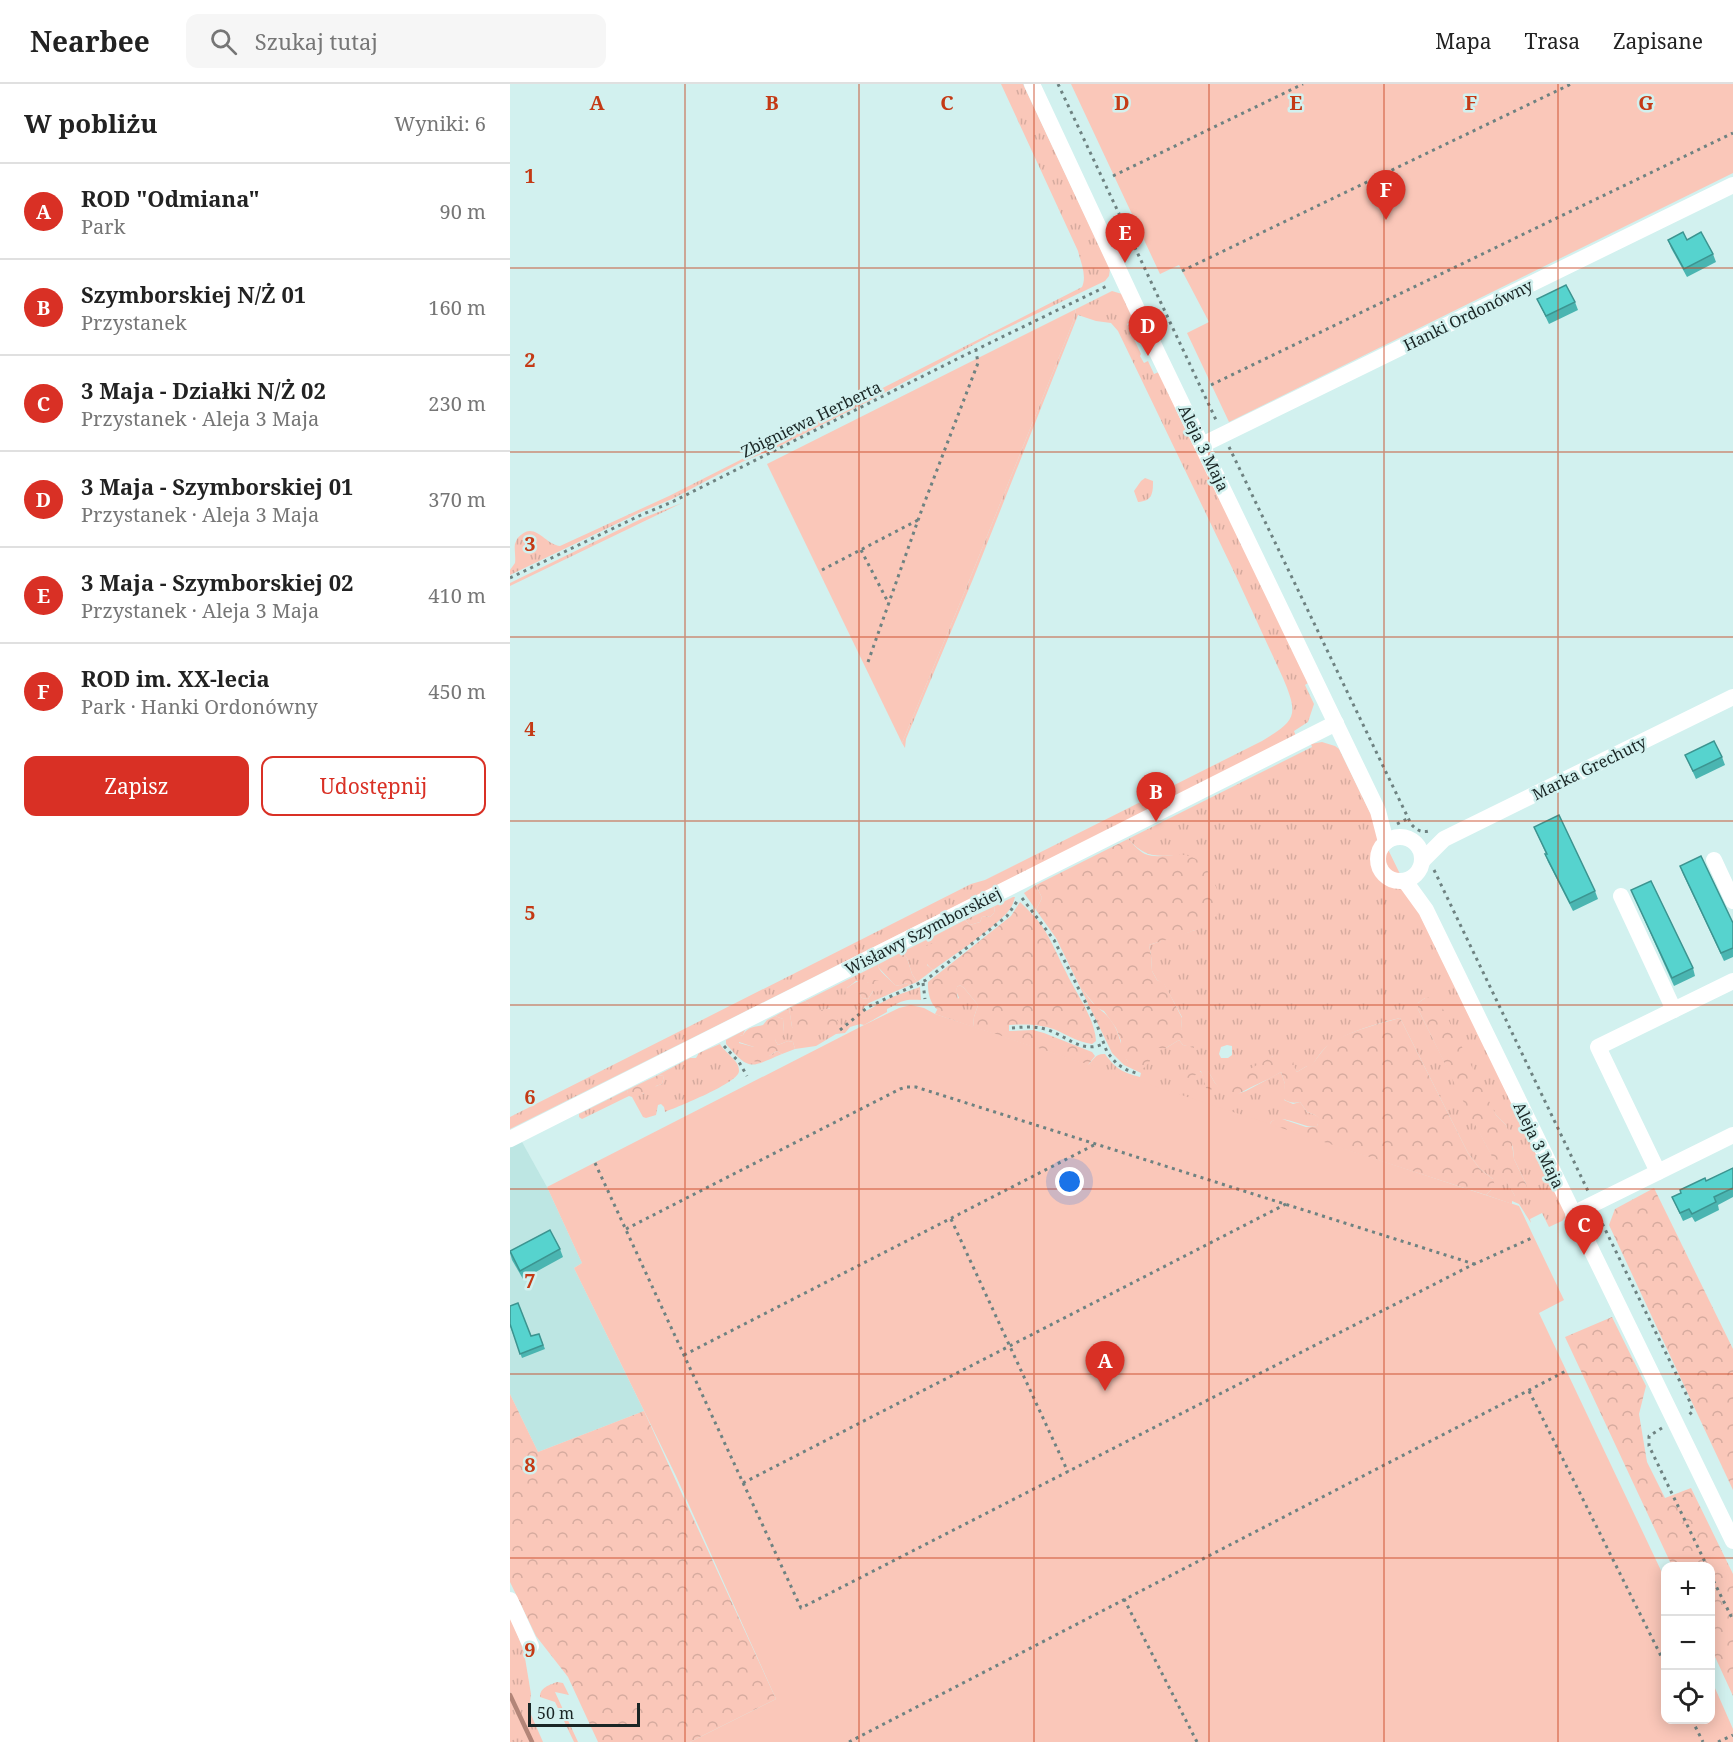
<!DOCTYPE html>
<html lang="pl">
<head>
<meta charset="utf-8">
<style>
  :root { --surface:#fff; --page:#f6f6f6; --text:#222; --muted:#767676; --line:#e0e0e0; --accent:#d93025 }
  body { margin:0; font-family:"Noto Serif",serif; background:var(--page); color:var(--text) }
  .controls { position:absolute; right:18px; bottom:18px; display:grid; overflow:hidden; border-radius:12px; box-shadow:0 3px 15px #0003 }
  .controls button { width:54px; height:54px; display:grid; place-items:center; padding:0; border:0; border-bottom:2px solid var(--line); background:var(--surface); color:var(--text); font:30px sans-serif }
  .scale { position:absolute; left:18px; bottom:15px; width:112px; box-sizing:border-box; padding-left:6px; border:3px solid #1a2625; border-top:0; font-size:16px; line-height:21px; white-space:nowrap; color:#1a2625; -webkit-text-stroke:4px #d2f1ef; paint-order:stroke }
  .you { position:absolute; left:560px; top:1098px; width:21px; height:21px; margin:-15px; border:4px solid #fff; border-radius:50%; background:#1a73e8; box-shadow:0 0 0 9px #1a73e833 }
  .badge { display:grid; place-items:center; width:39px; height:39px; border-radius:50%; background:var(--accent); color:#fff; font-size:20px; font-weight:700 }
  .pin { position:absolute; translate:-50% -50px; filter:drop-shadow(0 2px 3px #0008) }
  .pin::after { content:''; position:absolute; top:32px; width:21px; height:18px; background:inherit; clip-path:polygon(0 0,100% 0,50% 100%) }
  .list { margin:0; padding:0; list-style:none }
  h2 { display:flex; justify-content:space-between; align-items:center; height:78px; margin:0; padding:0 24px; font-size:26px }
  h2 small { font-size:20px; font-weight:400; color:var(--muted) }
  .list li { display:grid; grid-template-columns:39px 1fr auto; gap:18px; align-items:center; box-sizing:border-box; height:96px; padding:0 24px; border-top:2px solid var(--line) }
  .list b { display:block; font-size:22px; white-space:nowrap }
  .list p { margin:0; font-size:20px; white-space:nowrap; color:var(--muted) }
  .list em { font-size:20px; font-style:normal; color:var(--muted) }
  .actions { display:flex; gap:12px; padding:18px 24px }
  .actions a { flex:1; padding:14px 0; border:2px solid var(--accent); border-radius:12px; text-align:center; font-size:21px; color:var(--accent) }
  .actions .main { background:var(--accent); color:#fff }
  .icon { flex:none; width:33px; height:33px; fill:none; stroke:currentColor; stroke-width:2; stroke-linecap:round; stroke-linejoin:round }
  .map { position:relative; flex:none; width:1223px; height:1658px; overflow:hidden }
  header { display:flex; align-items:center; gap:36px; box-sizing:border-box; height:84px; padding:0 30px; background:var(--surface); border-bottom:2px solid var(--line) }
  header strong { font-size:28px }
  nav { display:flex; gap:33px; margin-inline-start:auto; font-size:21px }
  .search { width:420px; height:54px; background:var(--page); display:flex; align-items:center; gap:15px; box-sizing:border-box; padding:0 21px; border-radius:12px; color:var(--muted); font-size:22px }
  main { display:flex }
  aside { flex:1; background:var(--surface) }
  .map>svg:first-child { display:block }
  .built { fill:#bde6e3 }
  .grass { fill:url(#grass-tufts); fill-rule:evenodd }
  .forest { fill:url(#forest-crowns) }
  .green { fill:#fac7b9 }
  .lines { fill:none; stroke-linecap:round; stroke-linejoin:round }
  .stream { stroke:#b38578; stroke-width:4.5 }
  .path { stroke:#6e8281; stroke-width:3; stroke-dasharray:3 4.5; stroke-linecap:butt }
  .minor { stroke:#fff; stroke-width:16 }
  .wall { fill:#4ab5b1 }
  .building { fill:#56d3ce; stroke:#3c9490; stroke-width:1.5 }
  .grid { fill:none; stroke:#c43a15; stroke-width:1.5; stroke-opacity:0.55 }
  .labels { text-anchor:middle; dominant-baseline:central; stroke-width:5; stroke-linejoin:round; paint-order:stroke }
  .street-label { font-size:16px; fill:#1a2625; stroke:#d2f1ef }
  .grid-label { font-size:20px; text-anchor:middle; font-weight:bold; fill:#c43a15; stroke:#d2f1ef; stroke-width:5; stroke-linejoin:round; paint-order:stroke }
</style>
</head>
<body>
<header>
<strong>Nearbee</strong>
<div class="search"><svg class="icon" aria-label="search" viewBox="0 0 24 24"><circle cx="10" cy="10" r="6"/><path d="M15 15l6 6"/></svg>Szukaj tutaj</div>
<nav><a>Mapa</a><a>Trasa</a><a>Zapisane</a></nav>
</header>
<main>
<aside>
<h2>W pobliżu<small>Wyniki: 6</small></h2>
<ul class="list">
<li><span class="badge">A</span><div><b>ROD &quot;Odmiana&quot;</b><p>Park</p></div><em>90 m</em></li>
<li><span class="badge">B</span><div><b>Szymborskiej N/Ż 01</b><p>Przystanek</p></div><em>160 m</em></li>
<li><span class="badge">C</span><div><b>3 Maja - Działki N/Ż 02</b><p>Przystanek · Aleja 3 Maja</p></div><em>230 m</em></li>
<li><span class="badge">D</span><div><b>3 Maja - Szymborskiej 01</b><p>Przystanek · Aleja 3 Maja</p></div><em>370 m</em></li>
<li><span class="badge">E</span><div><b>3 Maja - Szymborskiej 02</b><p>Przystanek · Aleja 3 Maja</p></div><em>410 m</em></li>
<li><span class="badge">F</span><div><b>ROD im. XX-lecia</b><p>Park · Hanki Ordonówny</p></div><em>450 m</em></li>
</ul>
<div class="actions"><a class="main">Zapisz</a><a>Udostępnij</a></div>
</aside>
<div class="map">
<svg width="1223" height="1658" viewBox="0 0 1223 1658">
  <defs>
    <pattern id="grass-tufts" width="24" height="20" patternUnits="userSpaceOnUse" patternTransform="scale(1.5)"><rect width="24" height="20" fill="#fac7b9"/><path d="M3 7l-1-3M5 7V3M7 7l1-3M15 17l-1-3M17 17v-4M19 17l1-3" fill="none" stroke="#d6ab9f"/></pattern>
    <pattern id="forest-crowns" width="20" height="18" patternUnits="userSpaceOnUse" patternTransform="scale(1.5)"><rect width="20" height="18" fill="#fac7b9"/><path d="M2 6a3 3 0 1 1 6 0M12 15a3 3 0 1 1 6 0" fill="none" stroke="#d6ab9f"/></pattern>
  </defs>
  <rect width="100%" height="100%" fill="#d2f1ef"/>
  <!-- built -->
  <polygon class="built" points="12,1058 37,1103 72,1179 64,1184 134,1327 28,1368 0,1310 0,1064"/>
  <!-- grass -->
  <g class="grass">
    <path d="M491 0H513L600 185 599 192 595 197 478 253 359 317 264 365 232 378 162 415 131 428 0 491V486L5 479C6 473 4 466 5 460 7 455 7 454 11 451 25 438 36 461 50 462L159 412 572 203C577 192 571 179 568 167Z"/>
    <path d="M602 207 612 210 624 236 617 240 631 270 630 272 634 279 638 277 644 290 649 288 798 599 795 601 804 620 798 638 784 647 786 652 0 1045V1033L461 800 475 796 752 657C786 636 789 632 773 594L725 490 608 247 601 239 586 237 568 231 463 495 396 655 395 664 392 659 455 507 563 238 566 225Z"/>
    <path d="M635 394 643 397C643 410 642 417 628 418L624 407 631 397Z"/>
    <polygon points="172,419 0,502 0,499 133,434"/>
    <path d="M812 658 825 662 829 665 1057 1132 1052 1137 1039 1143 1032 1129 1020 1135 1021 1139 1009 1120 1002 1117V1120L976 1111 982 1105 983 1095 970 1085 958 1069 890 934C866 940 839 947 819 961 812 965 806 976 801 983L797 982 787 988 784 984 763 972 717 1006 718 1013 736 1007 771 988 775 1000 774 1016 783 1020 790 1018 797 1028 805 1031 810 1034 807 1042C796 1044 788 1038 777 1036 773 1035 767 1036 762 1037L759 1041 578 981C584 975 586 969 595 970 606 985 612 988 630 993L631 989 614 981 602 969 569 901C575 908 581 919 588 924 595 929 599 933 604 941 611 953 611 966 618 978L641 964H656L669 956 673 961 684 963 671 945 672 933 654 900 647 896 642 887 641 871 639 861 685 846 666 771C643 773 634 772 618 755L802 663 801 660ZM915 914 986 1031 996 1041 1003 1064 1004 1075 1016 1100 1005 1112 976 1061 908 925V919ZM717 961 722 962V971L718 974H711L709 970 711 963ZM691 987 671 989 698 987 705 999 708 1002 697 1004Z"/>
    <polygon points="526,801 532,814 526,826 514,809"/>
    <polygon points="485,822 484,829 480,833 476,832 472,833 470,838 460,841 455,836"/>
    <polygon points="426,851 426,858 417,881 423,886 407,898 402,890 397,874 392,868"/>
    <path d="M369 880 368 883C372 890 380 895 385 901L390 902 395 899 400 901 359 919 354 923 356 927 382 913 410 903 411 916C392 915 393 917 377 925V928L354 941 350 940 340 943 335 949 326 950 306 962 285 965 283 958 278 957 268 961 265 956 274 948 273 935 265 932 279 924 282 943 293 949 303 940 315 946 318 945 322 946 325 936 321 932 320 924 305 929 300 927 299 920 295 917ZM346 897 359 899 364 906 358 915 352 914 348 908 337 904Z"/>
    <polygon points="450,901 454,904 468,921 464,933 463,943 425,930 427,926 449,914 447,909 447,903"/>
    <path d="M235 946 233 951 230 952 229 959 244 963 259 972 267 967 272 970C239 984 240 987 216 960V956Z"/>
    <path d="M210 960C215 969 230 977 229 987 229 999 167 1023 155 1028L154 1023 151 1020 148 1021 146 1031 136 1034 133 1033 122 1013 119 1012 72 1035 69 1033V1030L117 1006 118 1009C135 1015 138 1004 152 1000L154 992 148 991 180 974H186L189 969Z"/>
    <polygon points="0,1531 14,1568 21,1610 19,1626 33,1658 23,1658 0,1608"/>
    <path d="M47 1598 53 1599 59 1611 45 1608 68 1658H64L45 1618 30 1613C30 1603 40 1601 47 1598Z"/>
    <polygon points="0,1615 20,1658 0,1658"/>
  </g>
  <!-- forest -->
  <g class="forest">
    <path d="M618 755C623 760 629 767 635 770 650 776 667 767 682 773 694 777 699 790 705 801 708 807 712 816 711 823 706 845 657 855 639 861L641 871 642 887 647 896 654 899 672 934 671 945 683 952 684 964 673 961 669 956 656 964H641C642 974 641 979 632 985L626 983 618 978 611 967V957L606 944 594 927 587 924 569 901 546 854 526 826 532 814 526 801Z"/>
    <path d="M503 813H505C503 820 501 825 496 830 475 851 448 868 423 886 414 879 413 873 416 862L426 858V851L455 836 460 841 470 838 472 833 476 832 480 833 484 829 485 822Z"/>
    <path d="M510 818C518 826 526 833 532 842 542 857 548 873 556 888 565 908 585 934 586 957L582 960C568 958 559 952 546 946 530 940 516 940 499 941V947L523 946 534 949 582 968 585 972 578 981 463 943 464 933 468 921 454 904 450 901 447 903C446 916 452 916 445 930 425 933 417 915 418 898L501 832Z"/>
    <polygon points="392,868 397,874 402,890 407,898 400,901 395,899 390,902 385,901 368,883 369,880"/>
    <path d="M353 896 359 899 363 896H368L370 900V906L366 908 363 907 358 915 352 914 348 908 342 910 336 909 335 906C340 901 347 897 353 896Z"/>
    <path d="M921 913 928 915 986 1031 996 1041 1001 1053 1004 1075 1016 1100 1018 1110 1015 1114 1005 1112C968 1052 939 987 908 925V919L915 914Z"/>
    <path d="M295 917 299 920 301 927C309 929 315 923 323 925L326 929 325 931 322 932 331 940 325 947C317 946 310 947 303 941L293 950 286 948 282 943 279 924Z"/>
    <path d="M265 932 273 935 274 948 272 954 265 956 268 961 278 957 283 958 285 965 272 970 267 967 265 968 249 979 241 976 239 971 244 965V963L226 957 227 953 233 951C238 942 245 943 253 941L257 936Z"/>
    <path d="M890 934 958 1069 970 1085 983 1095 985 1102 976 1111 759 1041 762 1037 769 1034 796 1043 807 1042 809 1034 805 1031 797 1028 790 1018C782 1020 776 1018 770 1012V1008L774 1006 775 1000 771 988C757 997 740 1002 727 1011L728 1015 727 1018 724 1019 722 1015 718 1014 714 1002 717 998 763 972H780C785 978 783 983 787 988L797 982H801C806 976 810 969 816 963 828 950 871 939 890 934Z"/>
    <polygon points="688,978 698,987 705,999 709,1002 700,1006 696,1004 691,987 681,994 669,993 671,989 676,988 679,984"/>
    <polygon points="148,991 154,992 152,1000 146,1002 144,1009 134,1009 129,1012 118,1010 117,1006"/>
    <polygon points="1144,1104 1223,1265 1223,1406 1099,1141 1105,1125"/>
    <polygon points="1102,1233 1136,1302 1129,1330 1137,1378 1155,1414 1181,1404 1223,1490 1223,1612 1201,1564 1200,1482 1162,1482 1055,1253"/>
    <polygon points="0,1310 28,1368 134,1327 266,1615 180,1658 88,1658 58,1593 26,1552 0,1498"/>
  </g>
  <!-- green -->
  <g class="green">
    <polygon points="561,0 1223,0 1223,89 719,338 677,249 699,238 669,181 650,190"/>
    <polygon points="566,225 563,238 455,507 392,659 257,380"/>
    <polygon points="401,921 414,924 425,930 1009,1122 1054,1216 1029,1229 1155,1495 1156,1636 1200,1636 1201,1595 1223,1645 1223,1658 180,1658 266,1615 166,1392 64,1184 72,1179 37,1103 354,941 389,924"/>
  </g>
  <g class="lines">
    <!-- stream -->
    <polyline class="stream" points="0,1611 22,1658"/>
    <!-- path -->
    <g class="path">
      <polyline points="548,0 707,338"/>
      <polyline points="603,92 793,0"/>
      <polyline points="672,187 1061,0"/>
      <polyline points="701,301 1223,49"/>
      <path d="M719 363 901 740C906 746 912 749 919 747"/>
      <polyline points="351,466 379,520"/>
      <polyline points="312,486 408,436"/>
      <polyline points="0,494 131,431 162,418 453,272 599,201"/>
      <polyline points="358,578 412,425 468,279 466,267"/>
      <polyline points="887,740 899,734"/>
      <polyline points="924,786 1078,1107"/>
      <polyline points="512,814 544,856 587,941 597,968 607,980 617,986 629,990"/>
      <polyline points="413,899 415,915"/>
      <path d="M502 944C513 943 524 942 535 945 557 951 570 970 593 960"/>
      <polyline points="330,946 358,923 416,896 497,832 508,816"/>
      <polyline points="214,962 229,978 237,992"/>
      <polyline points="85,1079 291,1524 958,1183 1024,1153"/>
      <polyline points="1089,1133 1180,1318 1183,1327 1179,1331"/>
      <polyline points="441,1135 558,1388"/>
      <polyline points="116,1145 390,1005 396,1003 406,1003 964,1180"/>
      <polyline points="174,1271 586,1060"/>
      <polyline points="1019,1307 1156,1582"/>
      <polyline points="1152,1344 1139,1352 1139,1362 1197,1482"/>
      <polyline points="233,1399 776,1120"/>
      <polyline points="1200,1490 1223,1536"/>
      <polyline points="614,1515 687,1658"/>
      <polyline points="1182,1636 1193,1658"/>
      <polyline points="339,1658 1056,1287"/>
      <polyline points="1208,1658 1223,1651"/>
    </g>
    <!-- minor -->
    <g class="minor">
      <polyline points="522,0 647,268 868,727 876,758"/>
      <polyline points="692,361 1223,101"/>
      <circle cx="890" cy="775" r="22"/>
      <polyline points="913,776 934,755 1223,613"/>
      <polyline points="1204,776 1223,817"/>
      <polyline points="895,797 916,826 1223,1457"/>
      <polyline points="1111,812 1164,926"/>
      <polyline points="0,1055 826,639"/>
      <polyline points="1148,1088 1088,963 1223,897"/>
      <polyline points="1063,1130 1223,1051"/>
      <polyline points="0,1516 21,1562"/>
    </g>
  </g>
  <!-- wall -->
  <g class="wall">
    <polygon points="1158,156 1177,156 1203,170 1206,178 1177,193 1161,164"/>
    <polygon points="1027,215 1065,218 1068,226 1039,240"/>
    <polygon points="1175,671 1212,673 1215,681 1186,695"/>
    <polygon points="1024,743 1085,807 1088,815 1063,827 1038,778 1035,770 1036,770"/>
    <polygon points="1170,782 1223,839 1223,873 1214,877 1173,790"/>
    <polygon points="1121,806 1183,884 1185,892 1164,902"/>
    <polygon points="1223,1084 1223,1113 1208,1121 1209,1126 1185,1138 1182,1133 1173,1137 1162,1113"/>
    <polygon points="50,1165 53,1173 13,1195 2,1176 0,1169"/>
    <polygon points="0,1222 21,1252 29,1250 35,1265 12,1274 0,1242"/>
  </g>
  <!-- building -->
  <g class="building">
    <polygon points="1173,148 1177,156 1191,148 1203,170 1174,185 1158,156"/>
    <polygon points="1056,201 1065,218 1036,232 1027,215"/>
    <polygon points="1204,657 1212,673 1183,687 1175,671"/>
    <polygon points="1049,731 1085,807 1060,819 1035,770 1037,770 1024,743"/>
    <polygon points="1191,772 1223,839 1223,864 1211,869 1170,782"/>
    <polygon points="1141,797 1183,884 1162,894 1121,806"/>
    <polygon points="1223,1084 1223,1104 1204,1113 1206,1118 1182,1130 1179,1125 1170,1129 1162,1113 1171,1109 1170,1106 1195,1094 1196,1097"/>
    <polygon points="40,1146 50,1165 10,1187 0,1167"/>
    <polygon points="8,1219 21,1252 29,1250 33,1261 10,1270 0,1240 0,1222"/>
  </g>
  <!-- grid -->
  <path class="grid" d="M175 0V1658M349 0V1658M524 0V1658M699 0V1658M874 0V1658M1048 0V1658M0 184H1223M0 368H1223M0 553H1223M0 737H1223M0 921H1223M0 1105H1223M0 1290H1223M0 1474H1223"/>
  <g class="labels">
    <!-- street labels -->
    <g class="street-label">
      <text transform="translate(958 231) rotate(-26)">Hanki Ordonówny</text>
      <text transform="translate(301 335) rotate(-26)">Zbigniewa Herberta</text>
      <text transform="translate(694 364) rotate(64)">Aleja 3 Maja</text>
      <text transform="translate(1079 684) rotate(-26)">Marka Grechuty</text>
      <text transform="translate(413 847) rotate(-27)">Wisławy Szymborskiej</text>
      <text transform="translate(1029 1061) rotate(64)">Aleja 3 Maja</text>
    </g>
  </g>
  <g class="grid-label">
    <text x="87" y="26">A</text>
    <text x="262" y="26">B</text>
    <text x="437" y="26">C</text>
    <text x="612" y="26">D</text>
    <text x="786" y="26">E</text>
    <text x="961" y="26">F</text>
    <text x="1136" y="26">G</text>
    <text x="20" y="99">1</text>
    <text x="20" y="283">2</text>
    <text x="20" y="467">3</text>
    <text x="20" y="652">4</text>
    <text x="20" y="836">5</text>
    <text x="20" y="1020">6</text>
    <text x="20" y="1204">7</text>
    <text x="20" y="1388">8</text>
    <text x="20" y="1573">9</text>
  </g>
</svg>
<div class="controls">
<button>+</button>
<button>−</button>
<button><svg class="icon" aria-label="locate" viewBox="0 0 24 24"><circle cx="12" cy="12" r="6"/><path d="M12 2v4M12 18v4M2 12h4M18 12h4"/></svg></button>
</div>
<div class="scale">50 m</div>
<div class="you"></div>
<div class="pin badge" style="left:595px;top:1307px">A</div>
<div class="pin badge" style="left:646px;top:738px">B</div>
<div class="pin badge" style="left:1074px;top:1171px">C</div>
<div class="pin badge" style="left:638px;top:272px">D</div>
<div class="pin badge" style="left:615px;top:179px">E</div>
<div class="pin badge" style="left:876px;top:136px">F</div>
</div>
</main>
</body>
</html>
